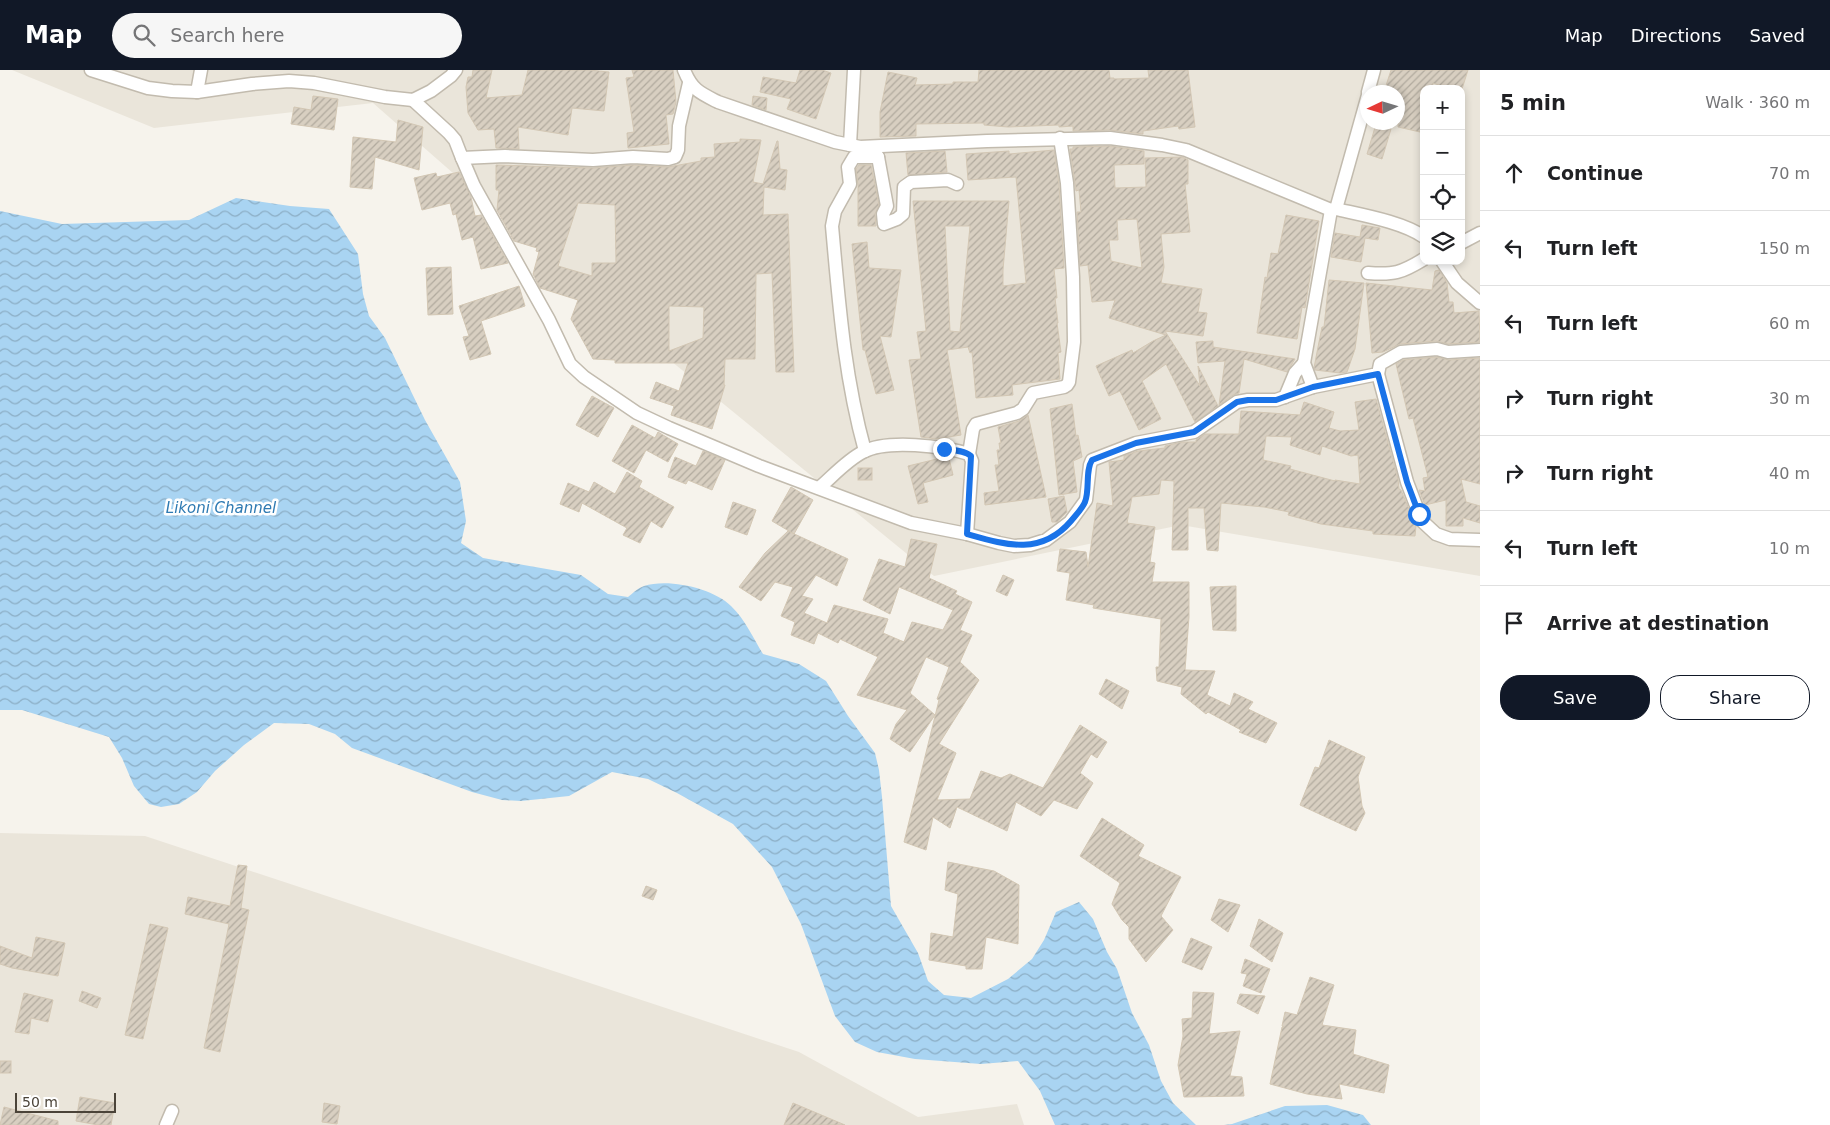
<!DOCTYPE html>
<html lang="en">
<head>
<meta charset="utf-8">
<style>
  :root { --surface:#fff; --page:#f6f6f6; --text:#202124; --muted:#757577; --line:#e0e0e0; --accent:#111827 }
  body { margin:0; font-family:"DejaVu Sans",sans-serif; background:var(--page); color:var(--text) }
  .controls { position:absolute; right:15px; top:15px; display:grid; overflow:hidden; border-radius:10px; box-shadow:0 2px 8px #0003 }
  .controls button { width:45px; height:45px; display:grid; place-items:center; padding:0; border:0; border-bottom:1px solid var(--line); background:var(--surface); color:var(--text); font:25px sans-serif }
  .compass { position:absolute; left:1360px; top:15px; width:45px; height:45px; border-radius:50%; background:var(--surface); box-shadow:0 2px 8px #0003; rotate:266deg }
  .scale { position:absolute; left:15px; bottom:12px; width:101px; box-sizing:border-box; padding-left:5px; border:2px solid #4b4439; border-top:0; font-size:14px; line-height:18px; white-space:nowrap; color:#4b4439; -webkit-text-stroke:4px #fff; paint-order:stroke }
  .stop { position:absolute; width:15px; height:15px; margin:-11px; border:4px solid #1a73e8; border-radius:50%; background:#fff }
  .stop.end { background:#1a73e8; border-color:#fff; box-shadow:0 1px 5px #0008 }
  .list { margin:0; padding:0; list-style:none }
  h2 { display:flex; justify-content:space-between; align-items:center; height:65px; margin:0; padding:0 20px; font-size:21px }
  h2 small { font-size:16px; font-weight:400; color:var(--muted) }
  .list li { display:grid; grid-template-columns:32px 1fr auto; gap:15px; align-items:center; box-sizing:border-box; height:75px; padding:0 20px; border-top:1px solid var(--line) }
  .list b { display:block; font-size:19px; white-space:nowrap }
  .list em { font-size:16px; font-style:normal; color:var(--muted) }
  .actions { display:flex; gap:10px; padding:15px 20px }
  .actions a { flex:1; padding:11px 0; border:1px solid var(--accent); border-radius:20px; text-align:center; font-size:18px; color:var(--accent) }
  .actions .main { background:var(--accent); color:#fff }
  .icon { flex:none; width:28px; height:28px; fill:none; stroke:currentColor; stroke-width:2; stroke-linecap:round; stroke-linejoin:round }
  .map { position:relative; flex:none; width:1480px; height:1055px; overflow:hidden }
  header { display:flex; align-items:center; gap:30px; box-sizing:border-box; height:70px; padding:0 25px; background:var(--accent); color:#fff }
  header strong { font-size:24px }
  nav { display:flex; gap:28px; margin-inline-start:auto; font-size:18px }
  .search { width:350px; height:45px; background:var(--page); display:flex; align-items:center; gap:12px; box-sizing:border-box; padding:0 18px; border-radius:28px; color:var(--muted); font-size:19px }
  main { display:flex }
  aside { flex:1; background:var(--surface) }
  .map>svg:first-child { display:block }
  .residential { fill:#eae5da; fill-rule:evenodd }
  .water { fill:url(#water-waves) }
  .building { fill:url(#building-hatch); stroke:#d3c7b4; fill-rule:evenodd }
  .lines { fill:none; stroke-linecap:round; stroke-linejoin:round }
  .minor-casing { stroke:#c2bbae; stroke-width:15 }
  .minor { stroke:#fff; stroke-width:12 }
  .route { stroke:#1a73e8; stroke-width:6 }
  .labels { text-anchor:middle; dominant-baseline:central; stroke-width:5; stroke-linejoin:round; paint-order:stroke }
  .water-label { font-size:15px; font-style:italic; fill:#2e7ab2; stroke:#fff }
</style>
</head>
<body>
<header>
<strong>Map</strong>
<div class="search"><svg class="icon" aria-label="search" viewBox="0 0 24 24"><circle cx="10" cy="10" r="6"/><path d="M15 15l6 6"/></svg>Search here</div>
<nav><a>Map</a><a>Directions</a><a>Saved</a></nav>
</header>
<main>
<div class="map">
<svg width="1480" height="1055" viewBox="0 0 1480 1055">
  <defs>
    <pattern id="water-waves" width="16" height="10" patternUnits="userSpaceOnUse" patternTransform="scale(1.25)"><rect width="16" height="10" fill="#a9d4f2"/><path d="M0 5q4-4 8 0t8 0" fill="none" stroke="#8caec5"/></pattern>
    <pattern id="building-hatch" width="6" height="6" patternUnits="userSpaceOnUse" patternTransform="scale(1.25)"><rect width="6" height="6" fill="#d8cfc1"/><path d="M-1 1l2-2M0 6l6-6M5 7l2-2" fill="none" stroke="#b1aa9e"/></pattern>
  </defs>
  <rect width="100%" height="100%" fill="#f6f3ec"/>
  <!-- residential -->
  <g class="residential">
    <path d="M12 0H1480V506L1181 455 934 506 622 251 373 33 154 58ZM1424 19H1461V191H1424ZM1368 22H1398V52H1368Z"/>
    <polygon points="0,763 145,766 799,982 918,1047 1017,1034 1024,1055 0,1055"/>
  </g>
  <!-- water -->
  <g class="water">
    <path d="M236 128 290 136 329 139 358 184 363 224 369 246 385 268 425 350 460 412 466 451 461 473 483 488 581 505 608 524 628 527C633 523 638 518 644 516 668 508 713 518 731 536 745 549 753 568 763 584L799 594 826 611 848 646 875 683 879 700 882 727 891 836 918 883 928 911 944 925 971 928 1008 909 1032 889 1044 870 1056 842 1079 832 1093 849 1107 882 1117 899 1132 943 1149 975 1161 1011 1173 1033 1196 1055H1055L1040 1021 1018 991 981 994 915 989 877 982 855 972 835 946 801 854 772 797 733 754 677 723 648 709 612 702 569 726 521 731 502 730 472 722 352 678 335 664 309 654 274 653 244 675 215 701 197 722 179 734 161 737 149 734 134 716 122 688 109 667 22 640H0V141L62 154 189 150Z"/>
    <polygon points="1327,1035 1363,1045 1371,1055 1224,1055 1232,1054 1285,1036"/>
  </g>
  <!-- building -->
  <g class="building">
    <polygon points="473,0 492,0 486,28 522,25 528,0 589,0 609,2 604,41 572,38 568,65 518,57 519,79 496,78 494,59 478,60 468,43 466,17 468,7 472,7"/>
    <polygon points="632,0 673,0 676,32 673,44 666,45 669,74 628,78 627,63 634,62 626,8 634,7"/>
    <polygon points="800,0 822,0 831,3 816,49 787,39 791,29 760,22 763,7 796,13"/>
    <polygon points="979,0 1109,0 1110,8 1114,8 1114,9 1149,8 1148,0 1188,0 1195,57 1179,59 1178,56 1143,61 1143,64 1110,60 1073,61 1073,56 1059,57 1059,55 1008,57 984,55 984,53 916,54 916,66 880,67 880,42 888,2 917,8 915,15 953,14 953,12 978,12"/>
    <polygon points="1391,0 1468,0 1462,19 1450,19 1433,13 1432,19 1424,19 1424,46 1420,62 1398,57 1398,22 1384,22"/>
    <polygon points="313,26 338,29 334,60 291,54 294,37 311,40"/>
    <polygon points="753,26 767,28 766,40 752,35"/>
    <polygon points="398,50 423,57 419,100 375,87 372,119 350,117 353,67 396,72"/>
    <polygon points="1376,54 1391,59 1382,89 1367,84"/>
    <path d="M740 69 761 70 753 112 763 114 777 71H778L780 99 787 100 785 120 764 117 763 145 788 144 794 302H776L772 203 756 204 755 289H725L724 315H725L712 359 671 345 674 336 650 328 656 312 679 321 688 293H615V290L593 289 571 249 578 230 540 218 533 204 539 182 536 181 537 178 514 171 497 140 499 120H496V95L593 98 633 95 668 97 701 91V88L715 87 714 74 740 72ZM578 133 615 135 616 193H592V206L558 196ZM669 236 704 237 703 268 669 281Z"/>
    <path d="M1110 76 1144 81V94L1114 95 1115 118 1146 117 1145 88 1182 87 1188 90V114H1185L1190 162 1161 164 1164 197 1161 213 1202 219 1198 242 1207 243 1203 266 1165 261 1200 316 1198 296 1218 336 1195 352 1166 294 1142 311 1161 349 1139 360 1120 321 1109 326 1096 296 1132 280 1133 283 1153 271 1166 265 1109 248 1115 230 1092 232 1088 195 1080 196 1077 142H1081L1079 120 1076 121 1070 79H1073V77ZM1137 149 1142 198 1111 191 1109 170H1118L1117 150Z"/>
    <path d="M1054 80 1059 114 1064 198 1054 199 1057 228H1055L1058 253H1057L1061 282 1058 283 1060 309 1012 315 1013 325 976 328 972 282 970 283 968 277 947 280 961 365 936 369 921 367 909 290 921 289 917 262 926 261 913 131H1009L1003 200V216L1026 213 1016 107 968 110 966 84 1009 81V84ZM945 156H970L960 262 950 261Z"/>
    <polygon points="945,81 947,102 908,105 906,83"/>
    <polygon points="859,95 871,95 879,135 875,144 876,156 858,156 858,115 856,99"/>
    <polygon points="459,102 471,127 475,146 481,145 508,193 481,199 473,167 462,170 456,144 453,145 450,133 422,140 414,108 436,103 437,107"/>
    <polygon points="1286,145 1319,151 1305,238 1302,237 1297,269 1257,263 1265,207 1267,208 1271,183 1278,184"/>
    <polygon points="1362,155 1380,158 1378,170 1365,168 1361,192 1331,187 1335,163 1360,167"/>
    <polygon points="867,172 869,198 901,200 891,267 880,266 894,320 876,324 865,280 863,280 852,174"/>
    <polygon points="451,197 453,244 428,245 426,198"/>
    <polygon points="1439,200 1447,213 1449,232 1453,232 1454,243 1479,241 1480,272 1449,274 1436,271 1400,274 1383,282 1372,283 1366,213 1432,220 1435,201"/>
    <polygon points="1329,210 1364,213 1355,279 1347,302 1340,303 1315,300 1314,298 1318,277 1322,257 1324,257"/>
    <polygon points="519,216 525,236 481,251 491,284 470,290 463,267 469,266 459,236"/>
    <polygon points="1213,271 1213,277 1295,289 1287,302 1244,289 1239,323 1233,325 1219,335 1225,291 1198,293 1196,272"/>
    <polygon points="1436,287 1449,290 1480,288 1480,414 1461,409 1466,432 1480,436 1480,453 1463,448 1463,456 1446,456 1446,430 1425,435 1419,420 1425,421 1423,408 1428,407 1413,348 1409,349 1396,294 1403,290"/>
    <polygon points="592,326 614,338 598,367 576,355"/>
    <path d="M1376 329 1398 409 1399 419 1401 420 1416 456 1415 466 1373 464V461L1321 454 1288 445 1289 442 1264 437 1221 433 1218 481 1207 480 1204 438H1188V480H1172L1174 411 1161 410 1159 424 1132 427 1127 453 1155 457 1150 492 1155 493 1152 512H1189V547L1185 600 1215 601 1207 625 1230 636 1234 623 1253 632 1248 639 1277 653 1266 673 1239 662 1241 660 1208 642 1206 644 1181 624 1182 617 1157 611 1156 597H1159L1161 549 1093 538 1094 535 1066 530 1070 503 1057 501 1060 479 1086 482 1088 497 1097 433 1113 436 1109 392 1124 390V386L1138 381 1165 378V376L1182 372H1196V370L1205 364H1239L1241 341 1300 345 1304 332 1334 342 1329 358 1340 361 1359 360 1355 332ZM1266 366 1292 367 1290 375 1320 385 1322 376 1351 386 1358 385 1360 414 1335 410V411L1290 399 1291 396 1263 390Z"/>
    <polygon points="1072,334 1076,366 1078,365 1082,387 1073,391 1077,422 1059,425 1050,339"/>
    <polygon points="1028,345 1046,427 985,435 984,423 999,421 995,395 999,395 997,380 1000,380 999,373 1001,373 998,357 1019,351"/>
    <polygon points="632,355 655,368 658,362 678,374 668,392 646,380 634,403 612,391"/>
    <polygon points="703,381 725,390 712,420 688,410 686,414 668,407 675,387 696,396"/>
    <polygon points="945,387 949,388 953,405 923,413 928,432 918,434 908,396"/>
    <rect x="858" y="398" width="14" height="12"/>
    <polygon points="627,402 642,411 639,417 674,437 662,458 651,451 640,473 623,465 627,458 582,433 579,442 560,434 568,413 589,422 594,412 615,424"/>
    <polygon points="791,417 813,430 794,464 772,451"/>
    <polygon points="1064,426 1067,442 1057,452 1052,452 1048,429"/>
    <polygon points="733,432 756,440 747,465 725,457"/>
    <polygon points="788,461 848,489 837,516 816,505 802,526 813,529 804,543 827,553 834,535 888,549 883,563 904,572 912,552 943,560 953,540 899,517 890,544 863,530 879,489 905,497 911,469 937,474 929,508 957,521 955,524 972,532 960,560 972,565 960,592 979,610 939,674 956,683 937,730 970,729 981,701 1001,708 1010,704 1043,718 1080,655 1107,672 1097,688 1091,684 1080,703 1093,713 1077,739 1054,730 1041,746 1016,732 1007,761 957,737 950,758 933,747 926,780 904,772 939,630 937,629 949,597 926,587 910,623 935,645 910,682 890,669 896,654 907,640 857,625 878,587 840,569 838,573 818,563 814,574 791,565 795,552 781,546 793,517 775,512 761,531 739,517 765,483"/>
    <polygon points="1003,505 1014,510 1007,526 996,521"/>
    <polygon points="1236,516 1236,561 1213,560 1210,517"/>
    <polygon points="1106,609 1129,621 1122,639 1099,624"/>
    <polygon points="1329,670 1365,687 1358,707 1362,736 1365,743 1356,761 1300,735 1315,697 1319,698"/>
    <polygon points="1102,748 1144,775 1138,786 1181,807 1161,846 1173,860 1146,892 1129,869 1129,857 1122,850 1112,834 1120,813 1080,786"/>
    <polygon points="948,792 994,801 1019,815 1018,874 986,867 982,899 966,899 966,896 929,890 931,863 953,867 958,824 945,820"/>
    <polygon points="238,795 247,796 241,838 249,840 220,982 204,978 229,854 185,844 188,827 230,836"/>
    <polygon points="646,816 657,820 653,830 642,826"/>
    <polygon points="1219,829 1240,835 1228,862 1211,850"/>
    <polygon points="1259,849 1283,863 1272,892 1250,876"/>
    <polygon points="150,854 168,858 143,969 125,965"/>
    <polygon points="36,867 65,873 58,906 12,898 0,894 0,876 32,888"/>
    <polygon points="1191,868 1212,877 1202,900 1182,892"/>
    <polygon points="1245,889 1270,899 1261,923 1243,916 1247,904 1241,903"/>
    <polygon points="1310,907 1334,915 1322,955 1356,960 1353,984 1389,995 1384,1023 1339,1014 1342,1029 1307,1024 1270,1014 1282,957 1284,957 1282,956 1285,942 1297,945"/>
    <polygon points="82,921 101,928 97,938 79,931"/>
    <polygon points="1193,922 1214,923 1209,964 1240,961 1230,1006 1242,1007 1244,1026 1184,1027 1178,995 1183,966 1182,949 1192,948"/>
    <polygon points="24,923 53,930 48,952 31,948 29,964 15,962"/>
    <polygon points="1240,924 1265,926 1258,944 1237,933"/>
    <rect x="0" y="991" width="11" height="12"/>
    <polygon points="80,1027 115,1033 111,1055 98,1055 76,1051"/>
    <polygon points="324,1033 340,1036 337,1054 322,1052"/>
    <polygon points="793,1033 845,1055 784,1055"/>
    <polygon points="4,1037 58,1051 58,1055 0,1055"/>
  </g>
  <g class="lines">
    <defs>
      <g id="minor">
        <polyline points="91,0 148,18 172,21 197,22 252,14 289,11 314,13 385,27 413,30 431,21 451,6 456,0"/>
        <path d="M684 0C692 20 700 23 718 32L835 72 860 77 987 71 1110 68 1162 75 1186 80 1331 140 1304 293 1313 317"/>
        <polyline points="197,22 201,0"/>
        <polyline points="1368,22 1374,0"/>
        <polyline points="413,30 449,63 455,70 462,88 505,86 593,90 633,87 668,89 675,87 678,80 679,56 689,13"/>
        <polyline points="850,75 854,0"/>
        <polyline points="873,80 878,87 887,136 883,144 884,154 897,149 903,144 904,117 911,112 948,110 957,114"/>
        <polyline points="462,88 474,116 549,250 570,294 584,307 637,343 669,358 759,396 911,453 967,464 999,473 1014,476 1030,475 1046,470 1070,452 1086,430 1090,395 1092,390 1136,373 1194,362 1237,332 1248,330 1276,330 1313,317 1378,304 1380,294 1401,282 1437,279 1448,282 1480,280"/>
        <polyline points="1336,139 1368,25"/>
        <path d="M1331 140 1336 139C1362 145 1403 152 1424 167"/>
        <polyline points="1461,173 1480,163"/>
        <polyline points="1442,191 1457,213 1480,233"/>
        <path d="M1368 203C1394 205 1401 203 1424 189"/>
        <polyline points="1378,304 1407,412 1422,451 1436,464 1450,469 1480,470"/>
        <polyline points="1285,327 1295,303 1304,293"/>
        <path d="M865 381C844 305 839 233 832 156L835 141 850 114 848 97 854 87H878"/>
        <polyline points="969,384 973,359 976,354 1017,343 1023,339 1033,323 1064,317 1067,315 1069,312 1074,272 1073,207 1067,113 1060,68"/>
        <path d="M819 418C833 406 847 390 863 382 887 369 943 376 969 384L972 391 967 464"/>
        <polyline points="166,1055 172,1041"/>
      </g>
    </defs>
    <!-- minor casing -->
    <use href="#minor" class="minor-casing"/>
    <!-- minor -->
    <use href="#minor" class="minor"/>
  </g>
  <g class="lines">
    <!-- route -->
    <path class="route" d="M944 379C953 380 964 380 971 386L967 464C1006 475 1041 486 1071 451 1076 445 1082 439 1085 432 1090 419 1085 401 1092 390L1136 373 1194 362 1237 332 1248 330H1276L1313 317 1378 304 1407 412 1419 444"/>
  </g>
  <g class="labels">
    <!-- water labels -->
    <g class="water-label">
      <text x="221" y="438">Likoni Channel</text>
    </g>
  </g>
</svg>
<div class="controls">
<button>+</button>
<button>−</button>
<button><svg class="icon" aria-label="locate" viewBox="0 0 24 24"><circle cx="12" cy="12" r="6"/><path d="M12 2v4M12 18v4M2 12h4M18 12h4"/></svg></button>
<button><svg class="icon" aria-label="layers" viewBox="0 0 24 24"><path d="M12 4l9 5-9 5-9-5zM3 14l9 5 9-5"/></svg></button>
</div>
<svg class="compass" viewBox="-18 -18 36 36"><path d="M0-13l5 13h-10z" fill="#e53935"/><path d="M0 13l5-13h-10z" fill="#757577"/></svg>
<div class="scale">50 m</div>
<div class="stop" style="left:1419px;top:444px"></div>
<div class="stop end" style="left:944px;top:379px"></div>
</div>
<aside>
<h2>5 min<small>Walk · 360 m</small></h2>
<ul class="list">
<li><svg class="icon" aria-label="ahead" viewBox="0 0 24 24"><path d="M12 20V5M6 11l6-6 6 6"/></svg><div><b>Continue</b></div><em>70 m</em></li>
<li><svg class="icon" aria-label="left" viewBox="0 0 24 24"><path d="M17 20v-9H6M10 6l-5 5 5 5"/></svg><div><b>Turn left</b></div><em>150 m</em></li>
<li><svg class="icon" aria-label="left" viewBox="0 0 24 24"><path d="M17 20v-9H6M10 6l-5 5 5 5"/></svg><div><b>Turn left</b></div><em>60 m</em></li>
<li><svg class="icon" aria-label="right" viewBox="0 0 24 24"><path d="M7 20v-9h11M14 6l5 5-5 5"/></svg><div><b>Turn right</b></div><em>30 m</em></li>
<li><svg class="icon" aria-label="right" viewBox="0 0 24 24"><path d="M7 20v-9h11M14 6l5 5-5 5"/></svg><div><b>Turn right</b></div><em>40 m</em></li>
<li><svg class="icon" aria-label="left" viewBox="0 0 24 24"><path d="M17 20v-9H6M10 6l-5 5 5 5"/></svg><div><b>Turn left</b></div><em>10 m</em></li>
<li><svg class="icon" aria-label="arrive" viewBox="0 0 24 24"><path d="M6 21V4h12l-3 4 3 4H6"/></svg><div><b>Arrive at destination</b></div></li>
</ul>
<div class="actions"><a class="main">Save</a><a>Share</a></div>
</aside>
</main>
</body>
</html>
